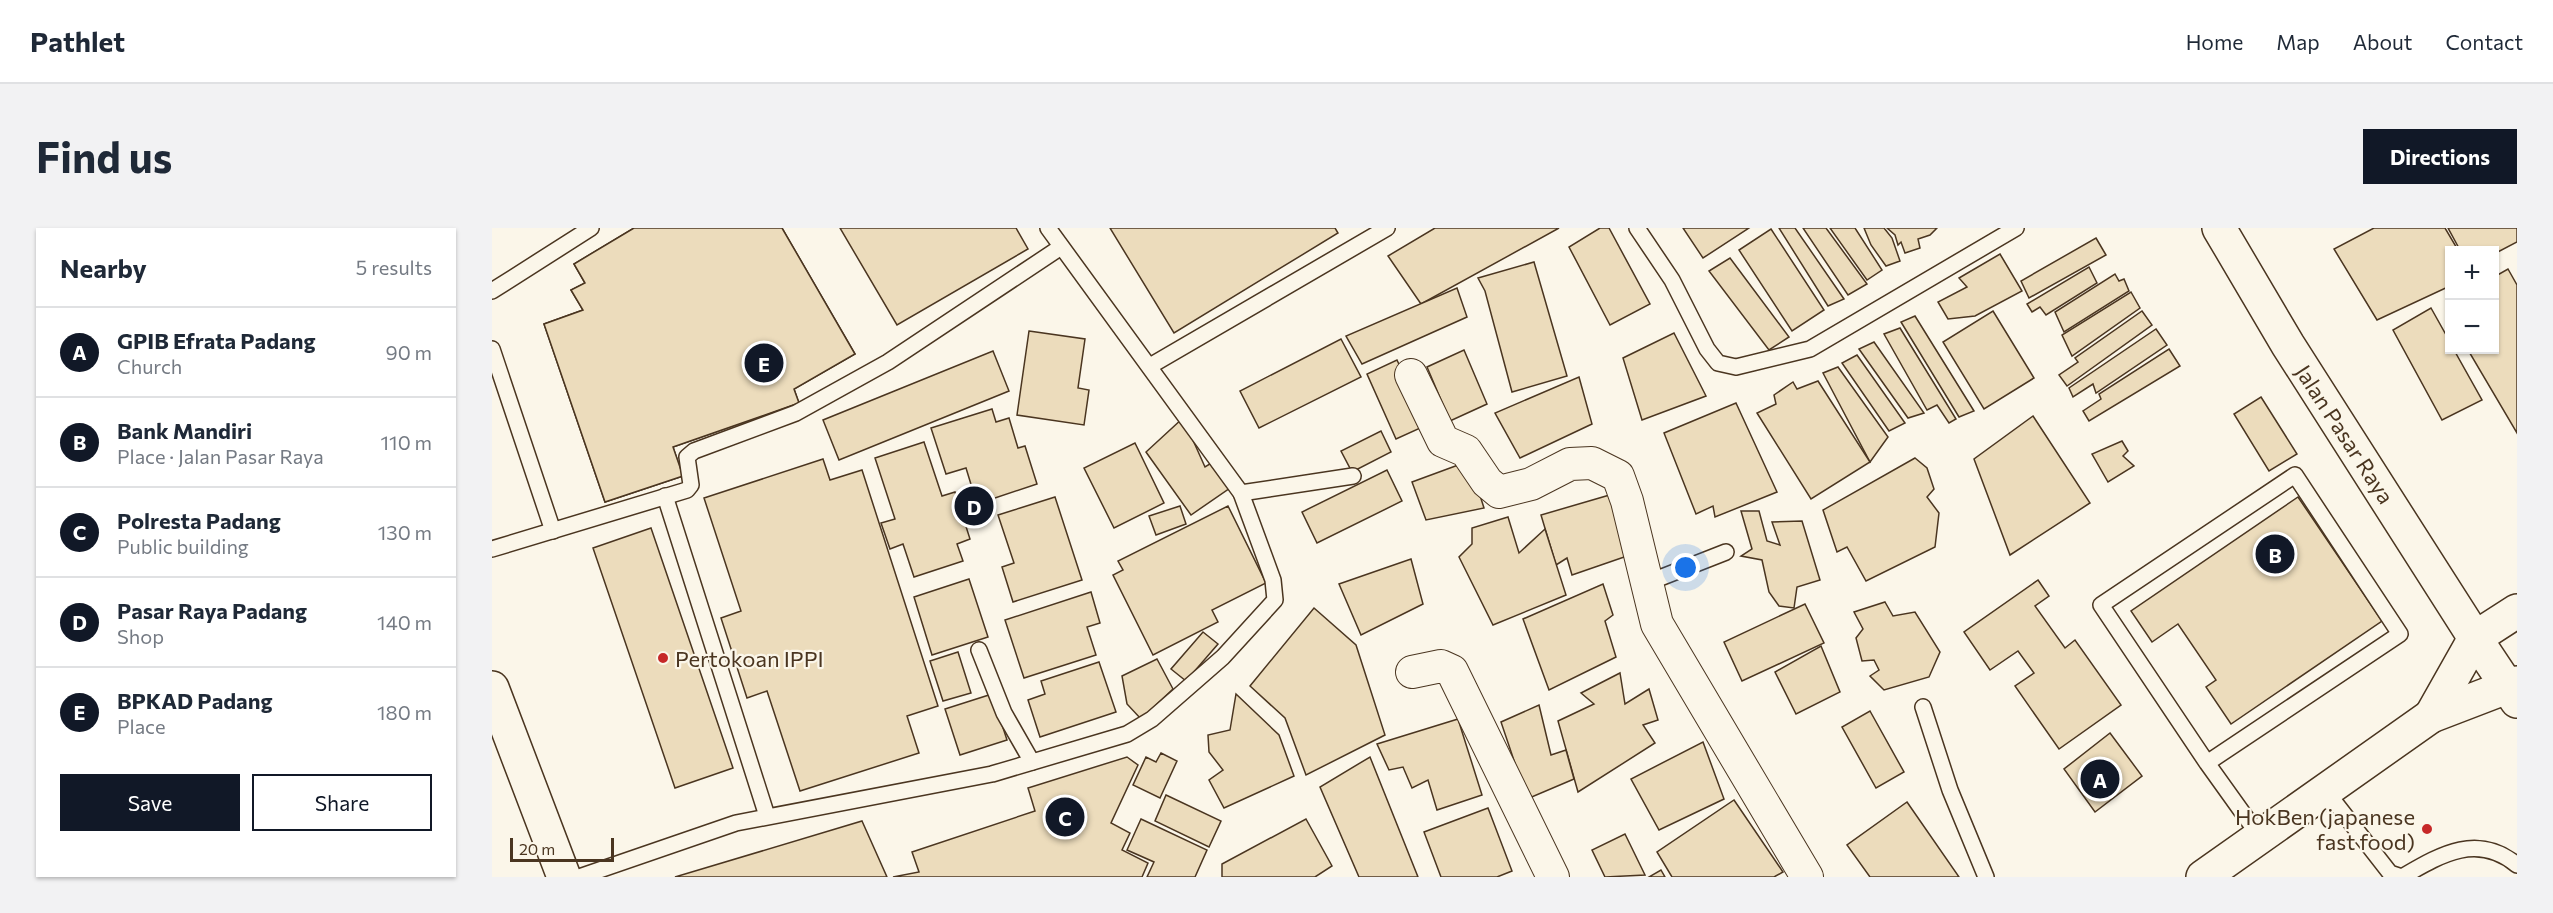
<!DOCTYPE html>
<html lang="en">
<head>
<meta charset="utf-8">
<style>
  :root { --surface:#fff; --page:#f2f2f3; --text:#1f2937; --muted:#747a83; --line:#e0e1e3; --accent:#111827 }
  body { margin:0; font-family:Commissioner,sans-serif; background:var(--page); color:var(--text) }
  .controls { position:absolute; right:18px; top:18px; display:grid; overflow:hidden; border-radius:0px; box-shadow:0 2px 4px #0004 }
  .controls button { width:54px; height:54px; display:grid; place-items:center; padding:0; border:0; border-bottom:2px solid var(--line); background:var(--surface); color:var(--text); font:30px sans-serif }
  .scale { position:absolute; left:18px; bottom:15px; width:104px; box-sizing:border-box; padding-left:6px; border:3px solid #4a3520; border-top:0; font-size:16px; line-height:21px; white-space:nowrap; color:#4a3520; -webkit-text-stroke:4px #fbf6e9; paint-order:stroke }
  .you { position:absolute; left:1194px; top:340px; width:21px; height:21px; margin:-15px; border:4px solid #fff; border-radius:50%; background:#1a73e8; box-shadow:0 0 0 9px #1a73e833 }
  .badge { display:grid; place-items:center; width:39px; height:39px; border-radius:50%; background:var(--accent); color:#fff; font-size:20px; font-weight:700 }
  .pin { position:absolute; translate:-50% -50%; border:3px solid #fff; box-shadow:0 2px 6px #0006 }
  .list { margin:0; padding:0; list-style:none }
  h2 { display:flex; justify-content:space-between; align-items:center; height:78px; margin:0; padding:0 24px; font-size:26px }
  h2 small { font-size:20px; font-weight:400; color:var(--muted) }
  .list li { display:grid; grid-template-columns:39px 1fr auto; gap:18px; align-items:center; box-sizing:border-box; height:90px; padding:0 24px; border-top:2px solid var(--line) }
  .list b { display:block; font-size:22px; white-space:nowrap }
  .list p { margin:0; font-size:20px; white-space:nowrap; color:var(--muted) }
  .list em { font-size:20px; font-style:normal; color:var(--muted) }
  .actions { display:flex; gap:12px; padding:18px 24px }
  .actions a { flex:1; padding:14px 0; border:2px solid var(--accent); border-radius:0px; text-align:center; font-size:21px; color:var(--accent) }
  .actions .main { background:var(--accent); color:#fff }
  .map { position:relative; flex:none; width:2025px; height:649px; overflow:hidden; border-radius:0px }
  header { display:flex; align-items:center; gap:36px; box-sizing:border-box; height:84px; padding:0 30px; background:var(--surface); border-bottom:2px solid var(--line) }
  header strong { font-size:28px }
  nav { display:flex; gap:33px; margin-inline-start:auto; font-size:21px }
  .intro { display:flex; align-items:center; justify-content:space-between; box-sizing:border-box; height:144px; padding:0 36px }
  h1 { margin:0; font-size:42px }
  .button { padding:15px 27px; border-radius:0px; background:var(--accent); color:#fff; font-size:21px; font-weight:700 }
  main { display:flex; gap:36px; padding:0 36px }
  aside { flex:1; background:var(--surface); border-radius:0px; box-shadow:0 2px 4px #0004 }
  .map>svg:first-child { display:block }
  .building { fill:#ecdcbc; stroke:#4a3520; stroke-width:1.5; fill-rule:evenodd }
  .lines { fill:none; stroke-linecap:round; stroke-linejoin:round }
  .service-casing { stroke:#4a3520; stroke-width:18 }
  .minor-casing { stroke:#4a3520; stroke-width:34 }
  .secondary-casing { stroke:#4a3520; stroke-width:36 }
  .primary-casing { stroke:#4a3520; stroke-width:36 }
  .service { stroke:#fbf6e9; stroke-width:15 }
  .minor { stroke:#fbf6e9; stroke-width:32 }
  .secondary { stroke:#fbf6e9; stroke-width:33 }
  .primary { stroke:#fbf6e9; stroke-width:33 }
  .poi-dot { fill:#c62828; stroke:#fbf6e9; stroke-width:2 }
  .labels { text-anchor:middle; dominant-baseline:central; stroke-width:4.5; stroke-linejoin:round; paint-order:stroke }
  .street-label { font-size:22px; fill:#4a3520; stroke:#fbf6e9 }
  .poi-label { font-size:22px; fill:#4a3520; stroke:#fbf6e9; text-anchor:start }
</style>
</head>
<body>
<header>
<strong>Pathlet</strong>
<nav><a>Home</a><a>Map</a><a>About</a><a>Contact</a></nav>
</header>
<div class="intro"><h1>Find us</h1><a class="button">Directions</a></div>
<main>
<aside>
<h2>Nearby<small>5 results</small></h2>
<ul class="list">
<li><span class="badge">A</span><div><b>GPIB Efrata Padang</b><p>Church</p></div><em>90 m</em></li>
<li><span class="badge">B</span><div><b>Bank Mandiri</b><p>Place · Jalan Pasar Raya</p></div><em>110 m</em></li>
<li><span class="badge">C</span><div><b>Polresta Padang</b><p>Public building</p></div><em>130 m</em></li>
<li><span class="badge">D</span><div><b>Pasar Raya Padang</b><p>Shop</p></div><em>140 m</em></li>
<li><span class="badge">E</span><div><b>BPKAD Padang</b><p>Place</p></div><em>180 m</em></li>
</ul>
<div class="actions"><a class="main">Save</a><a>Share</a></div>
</aside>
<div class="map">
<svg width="2025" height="649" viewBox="0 0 2025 649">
  <rect width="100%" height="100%" fill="#fbf6e9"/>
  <!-- building -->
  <g class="building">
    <path d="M142 0H290L363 126 302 161 307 175 181 219 191 248 113 274 52 96 91 82 79 62 93 55 82 36ZM219 40 260 114 169 144 145 82Z"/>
    <polygon points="142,0 290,0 363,126 302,161 307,175 181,219 191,248 113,274 52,96 91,82 79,62 93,55 82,36"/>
    <polygon points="348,0 524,0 536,21 405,97"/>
    <polygon points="618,0 843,0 846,5 682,105"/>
    <polygon points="943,0 1067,0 929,76 896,28"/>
    <polygon points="1108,0 1117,0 1158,76 1118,97 1077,19"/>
    <polygon points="1191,0 1257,0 1211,30"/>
    <polygon points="1287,0 1303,0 1352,71 1336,78"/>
    <polygon points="1311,0 1334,0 1375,56 1356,67"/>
    <polygon points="1338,0 1363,0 1390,42 1375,52"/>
    <polygon points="1372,0 1392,0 1400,10 1408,33 1394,38 1379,17"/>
    <polygon points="1395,0 1445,0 1438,7 1426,11 1428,20 1413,25 1409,14 1406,17 1403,7"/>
    <polygon points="1882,0 1953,0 1966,22 1958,22 1958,58 1885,92 1842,21"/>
    <polygon points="1956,0 2025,0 2025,14 2002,26 2002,22 1968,22"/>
    <polygon points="1279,1 1332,82 1300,103 1247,22"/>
    <polygon points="1604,10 1614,27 1537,70 1529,53"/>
    <polygon points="1508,26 1530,63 1483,88 1456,91 1446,74 1475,59 1467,50"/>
    <polygon points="1238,30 1297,109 1277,122 1217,43"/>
    <polygon points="1042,34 1075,148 1020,164 993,63 986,50"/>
    <polygon points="1597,39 1605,55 1554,87 1548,79 1540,84 1535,76"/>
    <polygon points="2016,41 2025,57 2025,205 1976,122 2002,122 2002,49"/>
    <polygon points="1623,46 1627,53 1632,51 1637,63 1572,104 1563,84"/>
    <polygon points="965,60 975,89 870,136 854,108"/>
    <polygon points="1639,64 1648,80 1580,128 1570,107"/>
    <polygon points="1939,80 1958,114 1958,122 1962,122 1990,172 1950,192 1901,102"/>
    <polygon points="1501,83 1542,150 1492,181 1451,114"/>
    <polygon points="1650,83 1660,97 1575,158 1567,147 1586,134 1583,130"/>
    <polygon points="1423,88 1482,183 1467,189 1409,94"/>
    <polygon points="1408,100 1464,191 1457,195 1445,177 1435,182 1392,106"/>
    <polygon points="1664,101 1675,117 1604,165 1601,156 1581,169 1577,160"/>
    <polygon points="537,103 593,111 586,160 597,162 592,197 525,187"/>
    <polygon points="1182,105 1214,168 1150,192 1131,130"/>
    <polygon points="849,111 869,149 767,200 748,163"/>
    <polygon points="1382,114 1432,185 1416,190 1367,121"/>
    <polygon points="1677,121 1688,138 1597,193 1591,183 1609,171 1607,166"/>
    <polygon points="972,122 995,176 958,193 935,139"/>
    <polygon points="501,123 517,163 347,232 331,192"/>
    <polygon points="1365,127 1413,195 1397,203 1350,135"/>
    <polygon points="905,132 935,197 904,211 875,146"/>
    <polygon points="1346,139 1396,209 1378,234 1331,145"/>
    <polygon points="1087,149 1100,196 1028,230 1003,185"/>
    <polygon points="1326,153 1378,234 1319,271 1265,185 1284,176 1282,167 1301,154 1305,161"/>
    <polygon points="1769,169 1805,226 1777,243 1742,186"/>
    <polygon points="1244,175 1285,264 1223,289 1221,278 1204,286 1172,205"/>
    <polygon points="500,181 504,194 517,190 526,220 533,218 545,256 485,276 474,240 454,246 439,200"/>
    <polygon points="1541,188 1598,275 1518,327 1482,231"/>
    <polygon points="691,190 713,239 721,234 738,260 699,287 654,224"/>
    <polygon points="889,203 899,224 860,244 849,223"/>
    <polygon points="1630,213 1636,223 1631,228 1642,238 1616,254 1600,226"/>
    <polygon points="432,214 450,268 463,264 478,311 465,316 471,333 422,349 411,316 398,321 389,295 403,291 383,230"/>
    <polygon points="643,215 672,275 622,300 592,240"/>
    <polygon points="1423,230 1435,240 1442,261 1435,269 1447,285 1443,319 1374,353 1355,319 1345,324 1331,282"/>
    <polygon points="331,231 338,252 370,242 446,478 415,488 427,525 308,563 275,463 255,470 229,390 249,383 212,270"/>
    <polygon points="977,233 992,280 934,292 920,254"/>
    <polygon points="895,242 910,273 825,315 810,284"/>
    <polygon points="1121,266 1138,327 1080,347 1075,330 1064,337 1049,287"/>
    <polygon points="563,269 590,352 521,374 510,339 522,335 506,287"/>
    <polygon points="1806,269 1890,393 1739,496 1714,459 1724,452 1686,396 1660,414 1639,383"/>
    <polygon points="688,278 694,296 664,307 657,288"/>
    <polygon points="736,278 774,355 720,382 726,394 661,427 621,347 631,342 626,333"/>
    <polygon points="1249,283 1267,283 1275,313 1288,317 1280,294 1310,293 1328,352 1305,359 1302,380 1287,378 1277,364 1270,332 1249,328 1260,321"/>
    <polygon points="1016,289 1027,325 1053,301 1074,367 1001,397 967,329 980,316 980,300"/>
    <polygon points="159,300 241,540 183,560 101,320"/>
    <polygon points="919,331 931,376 869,407 847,356"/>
    <polygon points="477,351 496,409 440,427 422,369"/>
    <polygon points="1546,352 1557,368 1543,378 1573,420 1583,412 1629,477 1567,521 1523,458 1542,445 1526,423 1498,442 1472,404"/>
    <polygon points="1111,356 1121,387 1113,393 1124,429 1057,462 1031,391"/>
    <polygon points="599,364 608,395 595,399 604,427 532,450 513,392"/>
    <polygon points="1393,374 1401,388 1423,384 1448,424 1437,449 1392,462 1378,448 1387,442 1382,432 1370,433 1364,410 1371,401 1362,384"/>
    <polygon points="1313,376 1332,415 1250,453 1232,414"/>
    <polygon points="822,380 864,417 893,507 814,547 793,490 758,458"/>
    <polygon points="711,404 726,416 694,453 679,441"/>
    <polygon points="1329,418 1348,464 1304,486 1283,444"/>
    <polygon points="466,424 479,465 451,473 438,433"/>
    <polygon points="665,431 681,461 649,491 635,476 630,448"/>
    <polygon points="607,434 624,484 548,509 536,472 553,466 549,453"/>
    <polygon points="1128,445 1133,476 1157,461 1166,492 1151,497 1163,515 1086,564 1066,493 1102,476 1089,465"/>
    <polygon points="500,466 515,512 468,527 453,481"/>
    <polygon points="744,466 787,507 802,548 732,580 717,552 731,542 717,524 716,507 738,502"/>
    <polygon points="1047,477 1059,527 1074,522 1082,551 1035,571 1009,494"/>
    <polygon points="1378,483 1412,544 1384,560 1350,499"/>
    <polygon points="966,491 990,567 945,582 936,552 920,560 911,539 897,542 885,516"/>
    <polygon points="1618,505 1650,548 1603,584 1572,541"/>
    <polygon points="1211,514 1232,571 1167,602 1139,551"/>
    <polygon points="669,525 685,533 668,570 641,557 654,529 664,534"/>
    <polygon points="635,529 646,537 619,595 638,605 630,622 656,635 650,649 401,649 427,644 420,624 543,583 536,560"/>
    <polygon points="878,529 926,649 867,649 828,559"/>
    <polygon points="674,567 729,593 717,619 663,593"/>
    <polygon points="1242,572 1291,644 1282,649 1180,649 1165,624"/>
    <polygon points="1415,574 1467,649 1378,649 1355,617"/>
    <polygon points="996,580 1020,643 1005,649 949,649 932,604"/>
    <polygon points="649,591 715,622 703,649 655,649 662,634 635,622"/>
    <polygon points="814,591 840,638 823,649 730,649 730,636"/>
    <polygon points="370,593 395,649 183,649"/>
    <polygon points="1133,606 1153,647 1113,649 1100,622"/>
    <polygon points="1169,642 1173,649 1157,649"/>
  </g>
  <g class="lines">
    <defs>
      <g id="service">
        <polyline points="1145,0 1180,52 1215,121 1226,135 1244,139 1318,121 1524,0"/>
        <polyline points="0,63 99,0"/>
        <polyline points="0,121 61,303"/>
        <polyline points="658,138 895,0"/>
        <polyline points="749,265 861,248"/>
        <polyline points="173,268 275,588"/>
        <polyline points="0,321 195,262 199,257 195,229 202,223 304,185 396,134 569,19"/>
        <polyline points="1155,355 1234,324"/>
        <polyline points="487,422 512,485 540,534"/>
        <polyline points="1431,479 1458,562 1494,649"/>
        <polyline points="1715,535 1908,406 1803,247 1609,377 1715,535 1768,609"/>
        <path d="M1834 563 1898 645 1910 649C1948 627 1985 604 2025 637"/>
        <polyline points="87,649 244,595 500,546 635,506 660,491 731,429 783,372 781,352 749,265 556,0"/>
      </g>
      <g id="minor">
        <polyline points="919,147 951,213 974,223 995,254 1007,264 1039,256 1078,236 1100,235 1126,248 1135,273 1165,396 1315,649"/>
        <polyline points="920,444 949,438 960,443 1061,649"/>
      </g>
      <polyline id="secondary" points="1727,0 1796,117 1983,410"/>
      <g id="primary">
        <polyline points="1983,410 2025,473"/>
        <polyline points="0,460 72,649"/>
        <polyline points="1939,488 1983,410 2025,383"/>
        <polyline points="1711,649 1939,488 2025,455"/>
      </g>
    </defs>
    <!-- service casing -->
    <use href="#service" class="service-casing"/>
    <!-- minor casing -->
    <use href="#minor" class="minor-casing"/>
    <!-- secondary casing -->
    <use href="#secondary" class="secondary-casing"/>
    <!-- primary casing -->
    <use href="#primary" class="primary-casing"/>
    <!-- service -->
    <use href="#service" class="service"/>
    <!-- minor -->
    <use href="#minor" class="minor"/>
    <!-- secondary -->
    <use href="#secondary" class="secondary"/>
    <!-- primary -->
    <use href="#primary" class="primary"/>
  </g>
  <!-- markers -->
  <g class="poi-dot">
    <circle cx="171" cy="430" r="6"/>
    <circle cx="1935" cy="601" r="6"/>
  </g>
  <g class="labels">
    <!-- street labels -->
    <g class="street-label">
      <text transform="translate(1853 206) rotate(57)">Jalan Pasar Raya</text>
    </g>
    <!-- poi labels -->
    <g class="poi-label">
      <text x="183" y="430">Pertokoan IPPI</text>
      <text x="1923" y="588" text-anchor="end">HokBen (japanese<tspan x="1923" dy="25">fast food)</tspan></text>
    </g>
  </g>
</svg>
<div class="controls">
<button>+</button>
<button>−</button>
</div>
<div class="scale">20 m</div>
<div class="you"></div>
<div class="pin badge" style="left:1608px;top:551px">A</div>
<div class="pin badge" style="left:1783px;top:326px">B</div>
<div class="pin badge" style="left:573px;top:589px">C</div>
<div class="pin badge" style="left:482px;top:278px">D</div>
<div class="pin badge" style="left:272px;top:135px">E</div>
</div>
</main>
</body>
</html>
